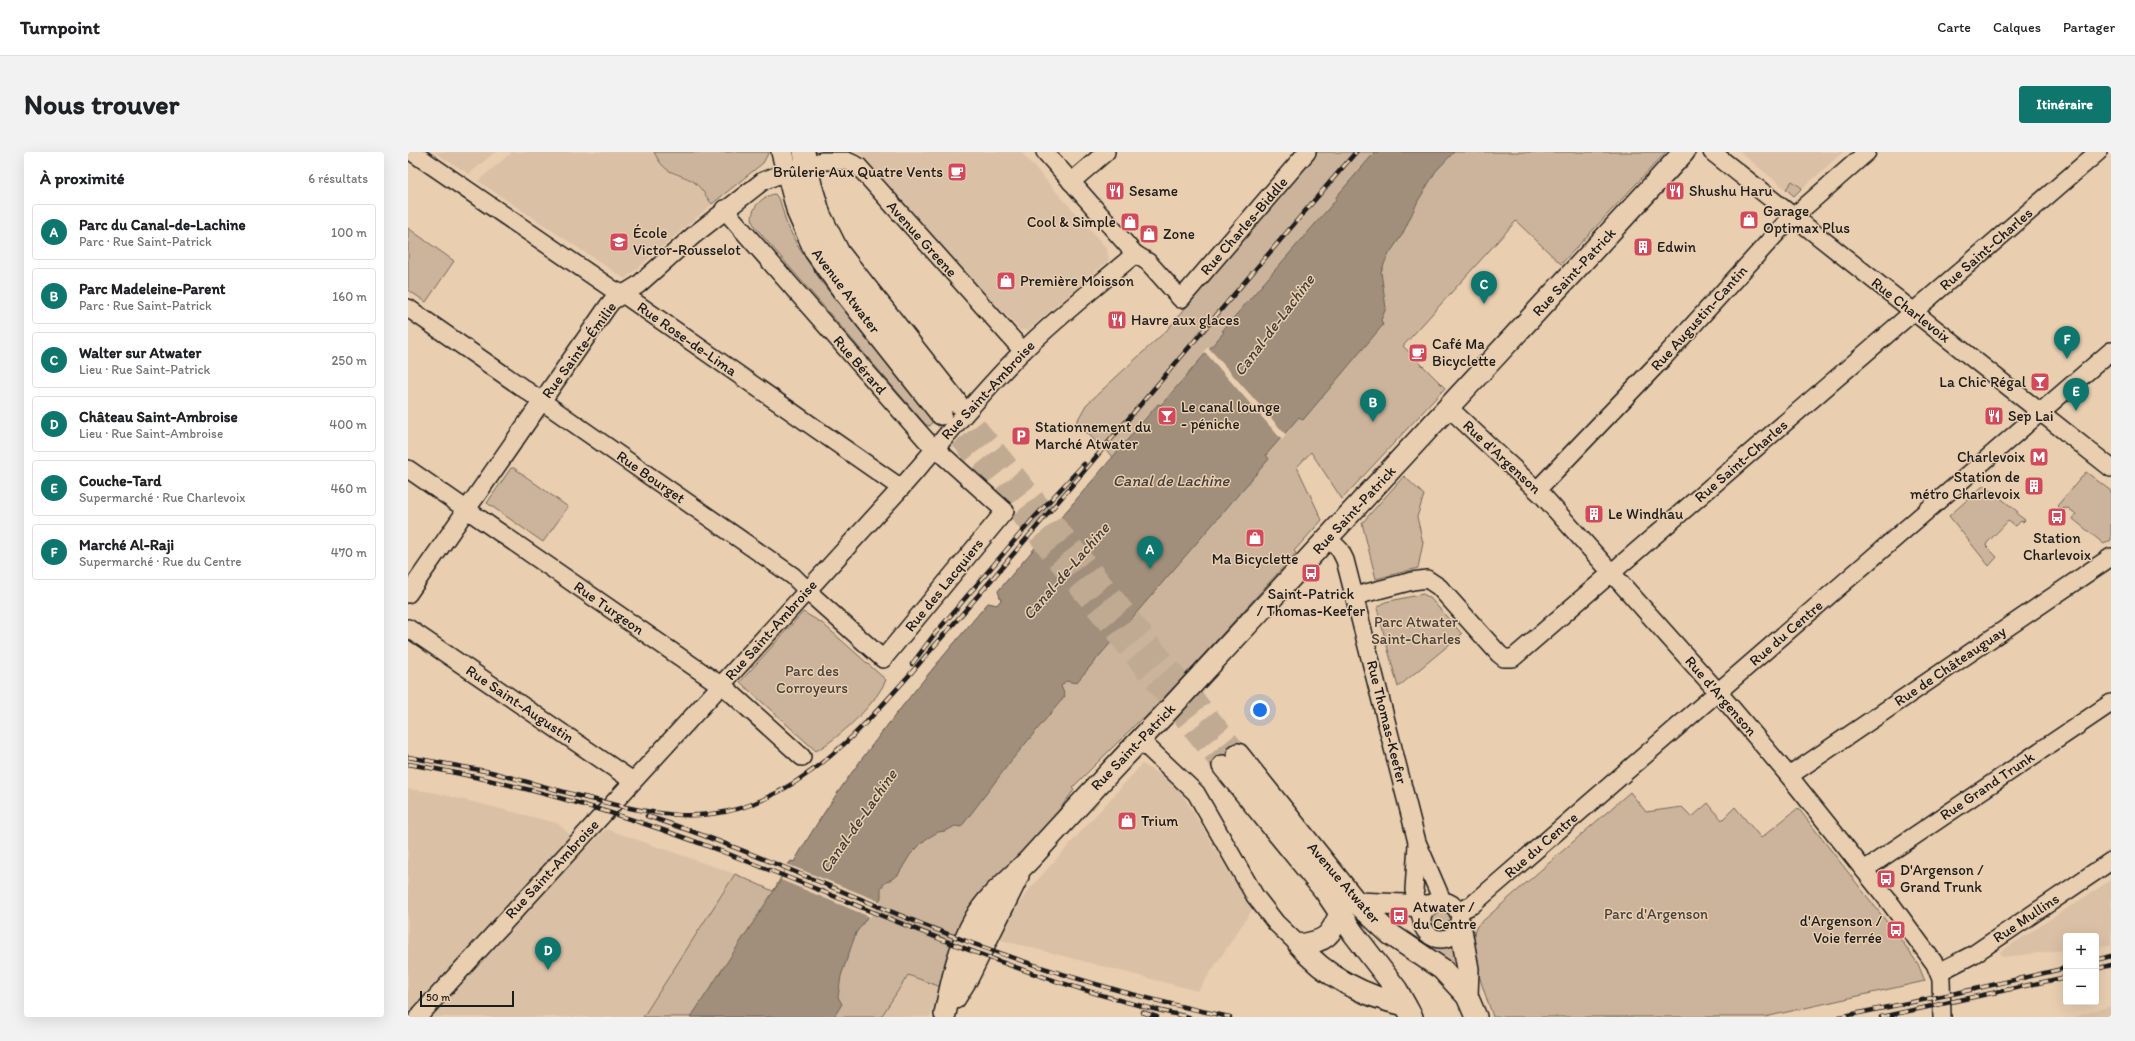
<!DOCTYPE html>
<html lang="fr">
<head>
<meta charset="utf-8">
<style>
  :root { --surface:#fff; --page:#f2f2f2; --text:#202124; --muted:#757577; --line:#e0e0e0; --accent:#0f766e }
  body { margin:0; font-family:Itim,sans-serif; background:var(--page); color:var(--text) }
  .controls { position:absolute; right:12px; bottom:12px; display:grid; overflow:hidden; border-radius:4px; box-shadow:0 4px 16px #0002 }
  .controls button { width:36px; height:36px; display:grid; place-items:center; padding:0; border:0; border-bottom:1px solid var(--line); background:var(--surface); color:var(--text); font:20px sans-serif }
  .scale { position:absolute; left:12px; bottom:10px; width:94px; box-sizing:border-box; padding-left:4px; border:2px solid #1c1c1c; border-top:0; font-size:11px; line-height:14px; white-space:nowrap; color:#1c1c1c; -webkit-text-stroke:3px #e9ceb0; paint-order:stroke }
  .you { position:absolute; left:852px; top:558px; width:14px; height:14px; margin:-10px; border:3px solid #fff; border-radius:50%; background:#1a73e8; box-shadow:0 0 0 6px #1a73e833 }
  .badge { display:grid; place-items:center; width:26px; height:26px; border-radius:50%; background:var(--accent); color:#fff; font-size:13px; font-weight:700 }
  .pin { position:absolute; translate:-50% -33px; filter:drop-shadow(0 1px 2px #0008) }
  .pin::after { content:''; position:absolute; top:21px; width:14px; height:12px; background:inherit; clip-path:polygon(0 0,100% 0,50% 100%) }
  .list { margin:0; padding:0; list-style:none }
  h2 { display:flex; justify-content:space-between; align-items:center; height:52px; margin:0; padding:0 16px; font-size:17px }
  h2 small { font-size:13px; font-weight:400; color:var(--muted) }
  .list li { display:grid; grid-template-columns:26px 1fr auto; gap:12px; align-items:center; box-sizing:border-box; height:56px; margin:0 8px 8px; padding:0 8px; border:1px solid var(--line); border-radius:4px }
  .list b { display:block; font-size:15px; white-space:nowrap }
  .list p { margin:0; font-size:13px; white-space:nowrap; color:var(--muted) }
  .list em { font-size:13px; font-style:normal; color:var(--muted) }
  .map { position:relative; flex:none; width:1703px; height:865px; overflow:hidden; border-radius:4px }
  header { display:flex; align-items:center; gap:24px; box-sizing:border-box; height:56px; padding:0 20px; background:var(--surface); border-bottom:1px solid var(--line) }
  header strong { font-size:19px }
  nav { display:flex; gap:22px; margin-inline-start:auto; font-size:14px }
  .intro { display:flex; align-items:center; justify-content:space-between; box-sizing:border-box; height:96px; padding:0 24px }
  h1 { margin:0; font-size:28px }
  .button { padding:10px 18px; border-radius:4px; background:var(--accent); color:#fff; font-size:14px; font-weight:700 }
  main { display:flex; gap:24px; padding:0 24px }
  aside { flex:1; background:var(--surface); border-radius:4px; box-shadow:0 4px 16px #0002 }
  .map>svg:first-child { display:block }
  .built { fill:#dac0a5 }
  .green { fill:#cbb49b; stroke:#74685c }
  .water { fill:#a18f7c; stroke:#6c6156 }
  .pier { fill:#e9ceb0 }
  .lines { fill:none; stroke-linecap:round; stroke-linejoin:round }
  .major-tunnel { stroke:#c0aa92; stroke-width:21; stroke-dasharray:21 10; stroke-linecap:butt }
  .minor-casing { stroke:#1c1c1c; stroke-width:20 }
  .major-casing { stroke:#1c1c1c; stroke-width:24 }
  .minor { stroke:#e9ceb0; stroke-width:17 }
  .major { stroke:#e9ceb0; stroke-width:21 }
  .rail-casing { stroke:#1c1c1c; stroke-width:4.5 }
  .rail { stroke:#e9ceb0; stroke-width:3; stroke-dasharray:9; stroke-linecap:butt }
  .labels { text-anchor:middle; dominant-baseline:central; stroke-width:3; stroke-linejoin:round; paint-order:stroke }
  .poi-label { font-size:15px; fill:#1c1c1c; stroke:#e9ceb0; text-anchor:start }
  .street-label { font-size:15px; fill:#1c1c1c; stroke:#e9ceb0 }
  .park-label { font-size:15px; fill:#48423c; stroke:#e9ceb0 }
  .water-label { font-size:16px; font-style:italic; fill:#443e39; stroke:#e9ceb0 }
</style>
</head>
<body>
<header>
<strong>Turnpoint</strong>
<nav><a>Carte</a><a>Calques</a><a>Partager</a></nav>
</header>
<div class="intro"><h1>Nous trouver</h1><a class="button">Itinéraire</a></div>
<main>
<aside>
<h2>À proximité<small>6 résultats</small></h2>
<ul class="list">
<li><span class="badge">A</span><div><b>Parc du Canal-de-Lachine</b><p>Parc · Rue Saint-Patrick</p></div><em>100 m</em></li>
<li><span class="badge">B</span><div><b>Parc Madeleine-Parent</b><p>Parc · Rue Saint-Patrick</p></div><em>160 m</em></li>
<li><span class="badge">C</span><div><b>Walter sur Atwater</b><p>Lieu · Rue Saint-Patrick</p></div><em>250 m</em></li>
<li><span class="badge">D</span><div><b>Château Saint-Ambroise</b><p>Lieu · Rue Saint-Ambroise</p></div><em>400 m</em></li>
<li><span class="badge">E</span><div><b>Couche-Tard</b><p>Supermarché · Rue Charlevoix</p></div><em>460 m</em></li>
<li><span class="badge">F</span><div><b>Marché Al-Raji</b><p>Supermarché · Rue du Centre</p></div><em>470 m</em></li>
</ul>
</aside>
<div class="map">
<svg width="1703" height="865" viewBox="0 0 1703 865">
  <rect width="100%" height="100%" fill="#e9ceb0"/>
  <filter id="ink" filterUnits="userSpaceOnUse"><feTurbulence type="fractalNoise" baseFrequency=".025" numOctaves="2"/><feDisplacementMap in="SourceGraphic" scale="8" xChannelSelector="R" yChannelSelector="G"/><feConvolveMatrix kernelMatrix="1 2 1 2 8 2 1 2 1" color-interpolation-filters="sRGB"/></filter>
  <g filter="url(#ink)">
    <!-- built -->
    <g class="built">
      <polygon points="26,0 87,0 61,22"/>
      <polygon points="104,0 246,0 257,16 267,23 284,28 304,52 217,127 70,29"/>
      <polygon points="448,0 613,0 699,97 701,108 620,178 612,178 597,162 594,164 455,4"/>
      <polygon points="1332,0 1435,0 1386,44"/>
      <polygon points="734,612 756,625 773,640 844,758 790,839 593,788 600,766 624,734"/>
      <polygon points="0,637 24,640 149,671 178,697 198,677 327,722 235,865 0,865"/>
      <polygon points="1703,728 1703,794 1688,795 1688,784 1658,784 1658,798 1595,805 1592,800"/>
      <polygon points="500,823 533,835 522,865 473,865"/>
      <polygon points="1703,854 1703,865 1664,865 1686,859"/>
    </g>
    <!-- green -->
    <g class="green">
      <path d="M246 0H361L355 11 304 52C299 46 291 32 283 28 264 19 257 22 246 0Z"/>
      <path d="M909 0H1258L1153 112 1108 69 995 194 1037 236 934 347 903 300 889 315 914 368 886 399 888 401 736 568 734 566 664 636 666 638 641 671 533 835 500 823 473 865H235L327 722 365 739C371 731 376 716 383 709L386 710C439 617 511 533 580 451L589 453 593 448 590 439 705 305 668 271 678 253 759 178Z"/>
      <polygon points="1384,29 1394,36 1386,44 1378,37"/>
      <path d="M367 42 372 49 378 70 389 93 415 132 525 268 522 274 518 273 347 75C338 61 352 44 367 42Z"/>
      <polygon points="0,76 46,109 18,150 0,138"/>
      <polygon points="103,316 106,316 160,355 135,390 79,351"/>
      <polygon points="1678,320 1703,339 1703,388 1696,392 1665,367 1668,362 1660,356 1652,357 1649,354"/>
      <polygon points="996,324 1016,343 1009,365 1015,391 1010,416 968,427 954,371"/>
      <polygon points="1576,333 1610,360 1609,362 1617,368 1615,370 1613,369 1608,374 1600,369 1579,391 1578,394 1589,405 1581,414 1541,364"/>
      <polygon points="1015,442 1022,446 1054,482 990,535 969,456 977,450"/>
      <path d="M395 460 414 471 478 528C466 554 432 585 408 599L332 530Z"/>
      <path d="M1222 640 1238 660 1274 655 1284 665 1300 651 1314 668 1327 655 1353 686 1390 656 1493 788 1510 812 1517 829 1357 865H1085C1078 842 1057 796 1069 774Z"/>
      <path d="M1004 759C1010 780 1017 802 1045 792L1051 820C1030 802 1005 788 1004 759Z"/>
      <circle cx="1033" cy="770" r="11"/>
    </g>
    <!-- water -->
    <path class="water" d="M967 0H1046L1028 19 1010 49 994 83 979 105 973 120 978 156 973 168 975 173 895 268 891 265 858 303 861 307 668 531 658 529 653 534 657 544 603 609 553 675 547 674 538 679 530 680 518 687 502 703 490 723 477 731 473 736V746L448 781 433 824 430 845 434 852 426 865H283L373 728 383 709 386 710C439 617 511 533 580 451L589 453 593 448 590 439 750 252 753 253 816 180 814 179 927 49 928 45Z"/>
    <!-- pier -->
    <g class="pier">
      <polygon points="800,195 878,283 874,288 796,199"/>
      <polygon points="379,712 473,750 462,765 373,728"/>
    </g>
    <g class="lines">
      <!-- major-tunnel -->
      <g class="major-tunnel">
        <polyline points="548,250 830,602"/>
        <polyline points="533,262 815,614"/>
      </g>
      <defs>
        <g id="minor">
          <polyline points="4,0 204,137 215,142 493,336"/>
          <polyline points="637,0 727,102 740,110 773,147 899,0"/>
          <polyline points="1304,0 1703,316"/>
          <polyline points="663,30 698,0"/>
          <polyline points="0,156 385,424 407,446 475,507 597,359 518,288 316,57"/>
          <polyline points="1040,255 1135,344 1310,540 1381,624 1483,752 1527,812 1533,827 1534,865"/>
          <polyline points="0,317 321,539 394,605"/>
          <polyline points="1129,338 1257,204 1375,74 1459,0"/>
          <polyline points="920,386 932,398 937,408 1009,690 1034,748"/>
          <polyline points="0,442 200,154 204,149 230,133 286,83 355,29 378,20 414,9 439,9 450,14 615,199"/>
          <polyline points="947,444 1004,429 1019,427 1031,435 1091,502 1096,506 1105,506 1690,0"/>
          <polyline points="0,476 225,629"/>
          <polyline points="732,588 788,641 847,744 868,771 891,793"/>
          <polyline points="1381,624 1703,405"/>
          <polyline points="1009,692 1006,738 1013,765"/>
          <polyline points="1456,718 1703,551"/>
          <circle cx="1033" cy="768" r="19"/>
          <polyline points="1050,760 1064,753 1093,728 1703,199"/>
          <polyline points="1531,820 1566,802 1703,709"/>
          <path d="M10 865 493 336C531 293 566 249 606 208 643 170 686 137 727 102"/>
        </g>
        <g id="major">
          <polyline points="374,0 390,61 407,99 434,137 533,262"/>
          <polyline points="396,0 403,33 412,63 431,101 548,250"/>
          <polyline points="830,602 949,751 982,782 1034,817 1059,844 1068,865"/>
          <polyline points="815,614 917,739 946,782 989,838 1004,865"/>
          <polyline points="949,751 1020,754"/>
          <path d="M932 761C922 785 918 789 891 793 916 824 958 845 997 853"/>
          <polyline points="1052,772 1060,817 1059,844"/>
          <polyline points="547,846 560,825 610,724"/>
          <path d="M537 862C544 829 550 796 567 767 581 742 603 727 622 707 666 659 710 610 756 563L1276 0"/>
        </g>
      </defs>
      <!-- minor casing -->
      <use href="#minor" class="minor-casing"/>
      <!-- major casing -->
      <use href="#major" class="major-casing"/>
      <!-- minor -->
      <use href="#minor" class="minor"/>
      <!-- major -->
      <use href="#major" class="major"/>
      <defs>
        <g id="rail">
          <polyline points="504,512 525,484 624,368 676,312"/>
          <polyline points="0,605 83,620 182,647"/>
          <path d="M0 612C106 630 210 660 310 698 465 757 617 831 781 865"/>
          <path d="M176 645C236 661 295 675 354 648 419 619 464 565 510 513 540 478 571 443 601 407 717 272 831 135 948 0"/>
          <path d="M239 664C332 694 423 736 514 772 614 812 717 844 822 865"/>
          <polyline points="1688,808 1703,804"/>
          <polyline points="1688,817 1703,813"/>
          <polyline points="734,860 749,865"/>
          <polyline points="1431,865 1549,841 1658,816"/>
          <polyline points="1473,865 1658,825"/>
        </g>
      </defs>
      <!-- rail casing -->
      <use href="#rail" class="rail-casing"/>
      <!-- rail -->
      <use href="#rail" class="rail"/>
    </g>
  </g>
  <!-- icons -->
  <defs>
    <symbol id="cafe-square" viewBox="-11 -11 22 22"><rect x="-9" y="-9" width="18" height="18" rx="4" fill="#d1495b" stroke="#e9ceb0"/><path d="M-5.5-4.5H6V0H3Q3 3.5 0 3.5H-2.5Q-5.5 3.5-5.5 0ZM3-3.2v2h1.7v-2ZM-6 4.5H4V6H-6Z" fill="#fff"/></symbol>
    <symbol id="restaurant-square" viewBox="-11 -11 22 22"><rect x="-9" y="-9" width="18" height="18" rx="4" fill="#d1495b" stroke="#e9ceb0"/><path d="M-5-6h1v4h1v-4h1v4h1v-4h1v5L-1.5 .5V6h-2V.5L-5-1ZM5-6V6H3V1.5H1.5Q1.5-4 5-6Z" fill="#fff"/></symbol>
    <symbol id="shop-square" viewBox="-11 -11 22 22"><rect x="-9" y="-9" width="18" height="18" rx="4" fill="#d1495b" stroke="#e9ceb0"/><path d="M-5-2.5h2.3a2.7 3.5 0 0 1 5.4 0H5L5.5 6h-11ZM-1.5-2.5h3a1.5 2.3 0 0 0-3 0Z" fill="#fff"/></symbol>
    <symbol id="school-square" viewBox="-11 -11 22 22"><rect x="-9" y="-9" width="18" height="18" rx="4" fill="#d1495b" stroke="#e9ceb0"/><path d="M0-5L7-2L0 1L-7-2ZM-4 1L0 2.5L4 1V4Q0 6-4 4Z" fill="#fff"/></symbol>
    <symbol id="building-square" viewBox="-11 -11 22 22"><rect x="-9" y="-9" width="18" height="18" rx="4" fill="#d1495b" stroke="#e9ceb0"/><path d="M-4-6H4V6H1V3H-1V6H-4ZM-2.5-4.3h1.7v1.8h-1.7ZM.8-4.3h1.7v1.8H.8ZM-2.5-1h1.7V.8h-1.7ZM.8-1h1.7V.8H.8Z" fill="#fff"/></symbol>
    <symbol id="bar-square" viewBox="-11 -11 22 22"><rect x="-9" y="-9" width="18" height="18" rx="4" fill="#d1495b" stroke="#e9ceb0"/><path d="M-6-5H6L.8 .8V4.5H3.5V6h-7V4.5H-.8V.8Z" fill="#fff"/></symbol>
    <symbol id="parking-square" viewBox="-11 -11 22 22"><rect x="-9" y="-9" width="18" height="18" rx="4" fill="#d1495b" stroke="#e9ceb0"/><path d="M-3.5-5.5H1a3.5 3.5 0 0 1 0 7H-1V5.5H-3.5ZM-1-3.4V-.6H.8a1.4 1.4 0 0 0 0-2.8Z" fill="#fff"/></symbol>
    <symbol id="metro-square" viewBox="-11 -11 22 22"><rect x="-9" y="-9" width="18" height="18" rx="4" fill="#d1495b" stroke="#e9ceb0"/><path d="M-5.5 5V-5H-3L0 0L3-5H5.5V5H3V-.5L0 4L-3-.5V5Z" fill="#fff"/></symbol>
    <symbol id="bus-square" viewBox="-11 -11 22 22"><rect x="-9" y="-9" width="18" height="18" rx="4" fill="#d1495b" stroke="#e9ceb0"/><path d="M-5-6H5V4H4V6H2V4H-2V6H-4V4H-5ZM-3.5-4V0h7V-4ZM-3.5 1.2v1.5H-2V1.2ZM2 1.2v1.5H3.5V1.2Z" fill="#fff"/></symbol>
  </defs>
  <g fill-rule="evenodd">
    <use href="#cafe-square" x="538" y="9" width="22" height="22"/>
    <use href="#restaurant-square" x="696" y="28" width="22" height="22"/>
    <use href="#restaurant-square" x="1256" y="28" width="22" height="22"/>
    <use href="#shop-square" x="1330" y="57" width="22" height="22"/>
    <use href="#shop-square" x="711" y="59" width="22" height="22"/>
    <use href="#shop-square" x="730" y="71" width="22" height="22"/>
    <use href="#school-square" x="200" y="79" width="22" height="22"/>
    <use href="#building-square" x="1224" y="84" width="22" height="22"/>
    <use href="#shop-square" x="587" y="118" width="22" height="22"/>
    <use href="#restaurant-square" x="698" y="157" width="22" height="22"/>
    <use href="#cafe-square" x="999" y="190" width="22" height="22"/>
    <use href="#bar-square" x="1621" y="219" width="22" height="22"/>
    <use href="#bar-square" x="748" y="253" width="22" height="22"/>
    <use href="#restaurant-square" x="1575" y="253" width="22" height="22"/>
    <use href="#parking-square" x="602" y="273" width="22" height="22"/>
    <use href="#metro-square" x="1620" y="294" width="22" height="22"/>
    <use href="#building-square" x="1615" y="323" width="22" height="22"/>
    <use href="#building-square" x="1175" y="351" width="22" height="22"/>
    <use href="#bus-square" x="1638" y="354" width="22" height="22"/>
    <use href="#shop-square" x="836" y="375" width="22" height="22"/>
    <use href="#bus-square" x="892" y="410" width="22" height="22"/>
    <use href="#shop-square" x="708" y="658" width="22" height="22"/>
    <use href="#bus-square" x="1467" y="716" width="22" height="22"/>
    <use href="#bus-square" x="980" y="753" width="22" height="22"/>
    <use href="#bus-square" x="1477" y="767" width="22" height="22"/>
  </g>
  <g class="labels">
    <!-- poi labels -->
    <g class="poi-label">
      <text x="535" y="20" text-anchor="end">Brûlerie Aux Quatre Vents</text>
      <text x="721" y="39">Sesame</text>
      <text x="1281" y="39">Shushu Haru</text>
      <text x="1355" y="59">Garage<tspan x="1355" dy="17">Optimax Plus</tspan></text>
      <text x="708" y="70" text-anchor="end">Cool &amp; Simple</text>
      <text x="225" y="81">École<tspan x="225" dy="17">Victor-Rousselot</tspan></text>
      <text x="755" y="82">Zone</text>
      <text x="1249" y="95">Edwin</text>
      <text x="612" y="129">Première Moisson</text>
      <text x="723" y="168">Havre aux glaces</text>
      <text x="1024" y="192">Café Ma<tspan x="1024" dy="17">Bicyclette</tspan></text>
      <text x="1618" y="230" text-anchor="end">La Chic Régal</text>
      <text x="773" y="255">Le canal lounge<tspan x="773" dy="17">- péniche</tspan></text>
      <text x="1600" y="264">Sep Lai</text>
      <text x="627" y="275">Stationnement du<tspan x="627" dy="17">Marché Atwater</tspan></text>
      <text x="1617" y="305" text-anchor="end">Charlevoix</text>
      <text x="1612" y="325" text-anchor="end">Station de<tspan x="1612" dy="17">métro Charlevoix</tspan></text>
      <text x="1200" y="362">Le Windhau</text>
      <text x="1649" y="386" text-anchor="middle">Station<tspan x="1649" dy="17">Charlevoix</tspan></text>
      <text x="847" y="407" text-anchor="middle">Ma Bicyclette</text>
      <text x="903" y="442" text-anchor="middle">Saint-Patrick<tspan x="903" dy="17">/ Thomas-Keefer</tspan></text>
      <text x="733" y="669">Trium</text>
      <text x="1492" y="718">D'Argenson /<tspan x="1492" dy="17">Grand Trunk</tspan></text>
      <text x="1005" y="755">Atwater /<tspan x="1005" dy="17">du Centre</tspan></text>
      <text x="1474" y="769" text-anchor="end">d'Argenson /<tspan x="1474" dy="17">Voie ferrée</tspan></text>
    </g>
    <!-- street labels -->
    <g class="street-label">
      <text transform="translate(836 74) rotate(-49)">Rue Charles-Biddle</text>
      <text transform="translate(514 87) rotate(48)">Avenue Greene</text>
      <text transform="translate(1578 97) rotate(-41)">Rue Saint-Charles</text>
      <text transform="translate(1166 120) rotate(-47)">Rue Saint-Patrick</text>
      <text transform="translate(438 139) rotate(53)">Avenue Atwater</text>
      <text transform="translate(1503 158) rotate(38)">Rue Charlevoix</text>
      <text transform="translate(1291 166) rotate(-48)">Rue Augustin-Cantin</text>
      <text transform="translate(279 187) rotate(35)">Rue Rose-de-Lima</text>
      <text transform="translate(171 198) rotate(-54)">Rue Sainte-Émilie</text>
      <text transform="translate(452 213) rotate(49)">Rue Bérard</text>
      <text transform="translate(580 238) rotate(-47)">Rue Saint-Ambroise</text>
      <text transform="translate(1094 305) rotate(43)">Rue d'Argenson</text>
      <text transform="translate(1333 309) rotate(-41)">Rue Saint-Charles</text>
      <text transform="translate(243 325) rotate(35)">Rue Bourget</text>
      <text transform="translate(946 358) rotate(-47)">Rue Saint-Patrick</text>
      <text transform="translate(536 433) rotate(-51)">Rue des Lacquiers</text>
      <text transform="translate(201 456) rotate(35)">Rue Turgeon</text>
      <text transform="translate(363 478) rotate(-48)">Rue Saint-Ambroise</text>
      <text transform="translate(1378 481) rotate(-41)">Rue du Centre</text>
      <text transform="translate(1542 514) rotate(-34)">Rue de Châteauguay</text>
      <text transform="translate(1313 544) rotate(49)">Rue d'Argenson</text>
      <text transform="translate(112 552) rotate(34)">Rue Saint-Augustin</text>
      <text transform="translate(979 570) rotate(76)">Rue Thomas-Keefer</text>
      <text transform="translate(725 595) rotate(-46)">Rue Saint-Patrick</text>
      <text transform="translate(1579 634) rotate(-34)">Rue Grand Trunk</text>
      <text transform="translate(1133 693) rotate(-41)">Rue du Centre</text>
      <text transform="translate(144 717) rotate(-47)">Rue Saint-Ambroise</text>
      <text transform="translate(936 731) rotate(49)">Avenue Atwater</text>
      <text transform="translate(1618 766) rotate(-34)">Rue Mullins</text>
    </g>
    <!-- park labels -->
    <g class="park-label">
      <text x="1008" y="470">Parc Atwater<tspan x="1008" dy="17">Saint-Charles</tspan></text>
      <text x="404" y="519">Parc des<tspan x="404" dy="17">Corroyeurs</tspan></text>
      <text x="1248" y="762">Parc d'Argenson</text>
    </g>
    <!-- water labels -->
    <g class="water-label">
      <text transform="translate(866 173) rotate(-53)">Canal-de-Lachine</text>
      <text x="763" y="328">Canal de Lachine</text>
      <text transform="translate(658 419) rotate(-49)">Canal-de-Lachine</text>
      <text transform="translate(450 669) rotate(-55)">Canal-de-Lachine</text>
    </g>
  </g>
</svg>
<div class="controls">
<button>+</button>
<button>−</button>
</div>
<div class="scale">50 m</div>
<div class="you"></div>
<div class="pin badge" style="left:742px;top:417px">A</div>
<div class="pin badge" style="left:965px;top:270px">B</div>
<div class="pin badge" style="left:1076px;top:152px">C</div>
<div class="pin badge" style="left:140px;top:818px">D</div>
<div class="pin badge" style="left:1668px;top:259px">E</div>
<div class="pin badge" style="left:1659px;top:207px">F</div>
</div>
</main>
</body>
</html>
